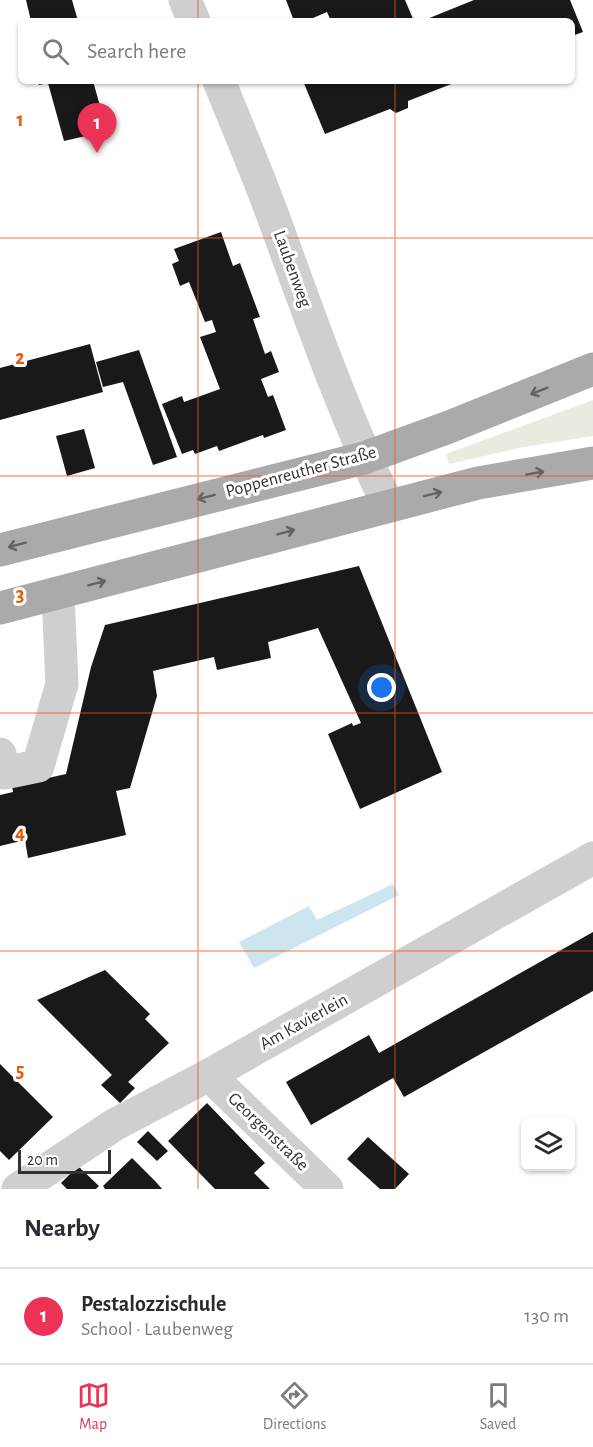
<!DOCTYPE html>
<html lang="en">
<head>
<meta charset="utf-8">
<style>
  :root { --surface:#fff; --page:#f7f7f7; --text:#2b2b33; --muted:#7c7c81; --line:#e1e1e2; --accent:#eb3356 }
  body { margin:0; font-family:"Alegreya Sans",sans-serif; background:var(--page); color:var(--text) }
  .controls { position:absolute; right:18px; bottom:18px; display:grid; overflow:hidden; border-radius:9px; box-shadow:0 2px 4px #0004 }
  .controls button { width:54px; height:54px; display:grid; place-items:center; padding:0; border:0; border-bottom:2px solid var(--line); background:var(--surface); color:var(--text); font:30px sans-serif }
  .scale { position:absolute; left:18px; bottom:15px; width:93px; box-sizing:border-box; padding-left:6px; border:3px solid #323232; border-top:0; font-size:16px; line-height:21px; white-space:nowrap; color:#323232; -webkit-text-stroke:4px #fff; paint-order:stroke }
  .you { position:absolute; left:382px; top:688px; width:21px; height:21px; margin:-15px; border:4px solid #fff; border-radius:50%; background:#1a73e8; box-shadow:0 0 0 9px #1a73e833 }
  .badge { display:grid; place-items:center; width:39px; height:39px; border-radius:50%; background:var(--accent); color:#fff; font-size:20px; font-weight:700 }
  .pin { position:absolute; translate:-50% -50px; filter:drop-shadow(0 2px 3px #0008) }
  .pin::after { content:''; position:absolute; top:32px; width:21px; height:18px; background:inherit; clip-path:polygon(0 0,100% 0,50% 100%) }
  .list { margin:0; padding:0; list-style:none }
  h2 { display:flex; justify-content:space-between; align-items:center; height:78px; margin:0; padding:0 24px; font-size:26px }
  h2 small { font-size:20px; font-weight:400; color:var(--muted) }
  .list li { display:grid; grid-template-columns:39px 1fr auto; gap:18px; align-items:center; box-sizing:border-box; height:96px; padding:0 24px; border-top:2px solid var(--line) }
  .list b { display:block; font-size:22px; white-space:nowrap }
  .list p { margin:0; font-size:20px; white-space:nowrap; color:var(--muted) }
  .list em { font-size:20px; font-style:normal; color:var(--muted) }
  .icon { flex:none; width:33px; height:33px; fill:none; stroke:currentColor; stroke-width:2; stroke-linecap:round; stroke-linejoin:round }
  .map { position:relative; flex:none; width:593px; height:1189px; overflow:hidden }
  .search { position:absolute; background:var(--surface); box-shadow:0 2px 4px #0004; left:18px; right:18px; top:18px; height:66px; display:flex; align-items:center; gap:15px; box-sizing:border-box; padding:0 21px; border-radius:9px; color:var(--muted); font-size:22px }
  .sheet { height:174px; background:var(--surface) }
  nav { display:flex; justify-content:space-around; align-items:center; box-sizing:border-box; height:84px; border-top:2px solid var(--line); background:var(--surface); font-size:16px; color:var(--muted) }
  nav a { display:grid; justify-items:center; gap:3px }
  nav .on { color:var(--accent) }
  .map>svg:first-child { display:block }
  .green { fill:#e7ecde }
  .water { fill:#cde5ef }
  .building { fill:#191919 }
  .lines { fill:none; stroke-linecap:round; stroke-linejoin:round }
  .minor { stroke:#cfcfcf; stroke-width:33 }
  .major { stroke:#aaa; stroke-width:33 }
  .oneway { stroke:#626262 }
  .grid { fill:none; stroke:#e8590c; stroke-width:1.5; stroke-opacity:0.55 }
  .labels { text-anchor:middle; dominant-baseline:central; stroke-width:6; stroke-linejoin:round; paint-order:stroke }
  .street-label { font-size:18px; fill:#323232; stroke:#fff }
  .grid-label { font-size:20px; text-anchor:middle; font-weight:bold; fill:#e8590c; stroke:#fff; stroke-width:6; stroke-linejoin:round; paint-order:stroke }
</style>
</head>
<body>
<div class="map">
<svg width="593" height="1189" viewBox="0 0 593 1189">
  <rect width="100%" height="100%" fill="#fff"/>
  <!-- green -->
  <polygon class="green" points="593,400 593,436 524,447 449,464 446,454"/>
  <!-- water -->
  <polygon class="water" points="393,884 399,895 254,968 239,942 309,906 317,920"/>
  <!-- building -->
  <g class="building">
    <polygon points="26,0 72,0 78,21 31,21"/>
    <polygon points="286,0 405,0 414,21 331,21 327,12 306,21 294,21"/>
    <polygon points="474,0 570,0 583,32 572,36 572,21 422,21"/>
    <polygon points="38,81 93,81 107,131 64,141 48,83 39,85"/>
    <polygon points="303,81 459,81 408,101 408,108 396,113 390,109 325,134"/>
    <polygon points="221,232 233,266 240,263 260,317 253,319 265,354 271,351 279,372 261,379 268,397 273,395 286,430 264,438 263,435 219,451 217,446 195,454 193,450 182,454 162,404 182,396 184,402 220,389 200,337 216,332 212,320 205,322 189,282 180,286 172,264 179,261 174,249"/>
    <polygon points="90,344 103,392 0,420 0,368"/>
    <polygon points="139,350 177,457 153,465 123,382 103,387 96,362"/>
    <polygon points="84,429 95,468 67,476 56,436"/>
    <polygon points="359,566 442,772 360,809 328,734 352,723 353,726 361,723 318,628 268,642 271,658 217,670 214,657 153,671 157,696 130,788 116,791 126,835 28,858 25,840 0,846 0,795 13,792 12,786 66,774 91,667 105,625"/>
    <polygon points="593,932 593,991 404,1097 393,1078 311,1125 286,1082 369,1035 379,1053"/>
    <polygon points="105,970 150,1014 145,1019 169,1043 128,1082 135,1088 120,1103 101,1085 112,1075 37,1000"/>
    <polygon points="0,1064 53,1117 9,1160 0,1151"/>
    <polygon points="207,1103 265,1163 254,1173 270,1189 215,1189 168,1141"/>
    <polygon points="148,1131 168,1151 157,1161 137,1142"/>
    <polygon points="368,1137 409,1174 395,1189 380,1189 347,1159"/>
    <polygon points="132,1158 156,1182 162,1189 105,1189 103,1186"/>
    <polygon points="78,1166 99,1186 96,1189 67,1189 61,1183"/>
  </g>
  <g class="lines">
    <!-- minor -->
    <g class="minor">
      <polyline points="185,0 194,21"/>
      <path d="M219 81C236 123 254 165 270 208 307 308 341 409 388 505"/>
      <polyline points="0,754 4,773 38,766 62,684 58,594"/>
      <polyline points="209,1075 327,1189"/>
      <polyline points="18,1189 114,1125 209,1075 593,858"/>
    </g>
    <!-- major -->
    <g class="major">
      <polyline points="0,550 364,458 449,427 593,369"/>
      <polyline points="0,608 478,483 593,463"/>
    </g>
  </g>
  <!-- one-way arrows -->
  <defs><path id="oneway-shaft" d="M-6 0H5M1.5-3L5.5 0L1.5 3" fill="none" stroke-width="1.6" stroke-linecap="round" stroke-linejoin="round" transform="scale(1.5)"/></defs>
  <g class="oneway">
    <use href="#oneway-shaft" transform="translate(539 391) rotate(158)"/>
    <use href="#oneway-shaft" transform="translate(535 473) rotate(-10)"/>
    <use href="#oneway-shaft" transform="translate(433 494) rotate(-14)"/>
    <use href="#oneway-shaft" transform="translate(206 497) rotate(166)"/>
    <use href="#oneway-shaft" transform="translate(286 532) rotate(-15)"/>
    <use href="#oneway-shaft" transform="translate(17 545) rotate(165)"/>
    <use href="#oneway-shaft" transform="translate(97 583) rotate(-15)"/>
  </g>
  <!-- grid -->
  <path class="grid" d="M198 0V21M395 0V21M198 81V1189M395 81V1189M0 238H593M0 476H593M0 713H593M0 951H593"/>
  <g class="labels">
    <!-- street labels -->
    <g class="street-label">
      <text transform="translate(292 269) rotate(70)">Laubenweg</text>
      <text transform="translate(301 472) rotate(-15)">Poppenreuther Straße</text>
      <text transform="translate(304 1022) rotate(-29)">Am Kavierlein</text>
      <text transform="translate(268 1132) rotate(44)">Georgenstraße</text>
    </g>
  </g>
  <g class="grid-label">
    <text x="20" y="126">1</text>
    <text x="20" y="364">2</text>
    <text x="20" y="601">3</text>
    <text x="20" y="839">4</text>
    <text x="20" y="1077">5</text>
  </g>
</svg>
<div class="controls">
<button><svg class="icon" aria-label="layers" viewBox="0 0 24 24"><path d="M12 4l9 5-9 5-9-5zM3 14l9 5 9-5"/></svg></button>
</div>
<div class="scale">20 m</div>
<div class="you"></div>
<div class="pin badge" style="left:97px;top:153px">1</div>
<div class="search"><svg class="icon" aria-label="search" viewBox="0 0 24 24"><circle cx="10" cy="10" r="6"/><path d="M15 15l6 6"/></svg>Search here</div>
</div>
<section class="sheet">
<h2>Nearby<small></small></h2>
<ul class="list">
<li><span class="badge">1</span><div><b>Pestalozzischule</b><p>School · Laubenweg</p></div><em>130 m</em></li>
</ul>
</section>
<nav>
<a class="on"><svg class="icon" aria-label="map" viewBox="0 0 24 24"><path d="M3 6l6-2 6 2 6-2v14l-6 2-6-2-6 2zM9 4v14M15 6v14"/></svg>Map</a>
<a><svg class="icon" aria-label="directions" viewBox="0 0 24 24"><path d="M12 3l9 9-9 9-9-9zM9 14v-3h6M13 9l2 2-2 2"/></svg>Directions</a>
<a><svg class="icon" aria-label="saved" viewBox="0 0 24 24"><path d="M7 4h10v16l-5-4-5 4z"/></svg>Saved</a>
</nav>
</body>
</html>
